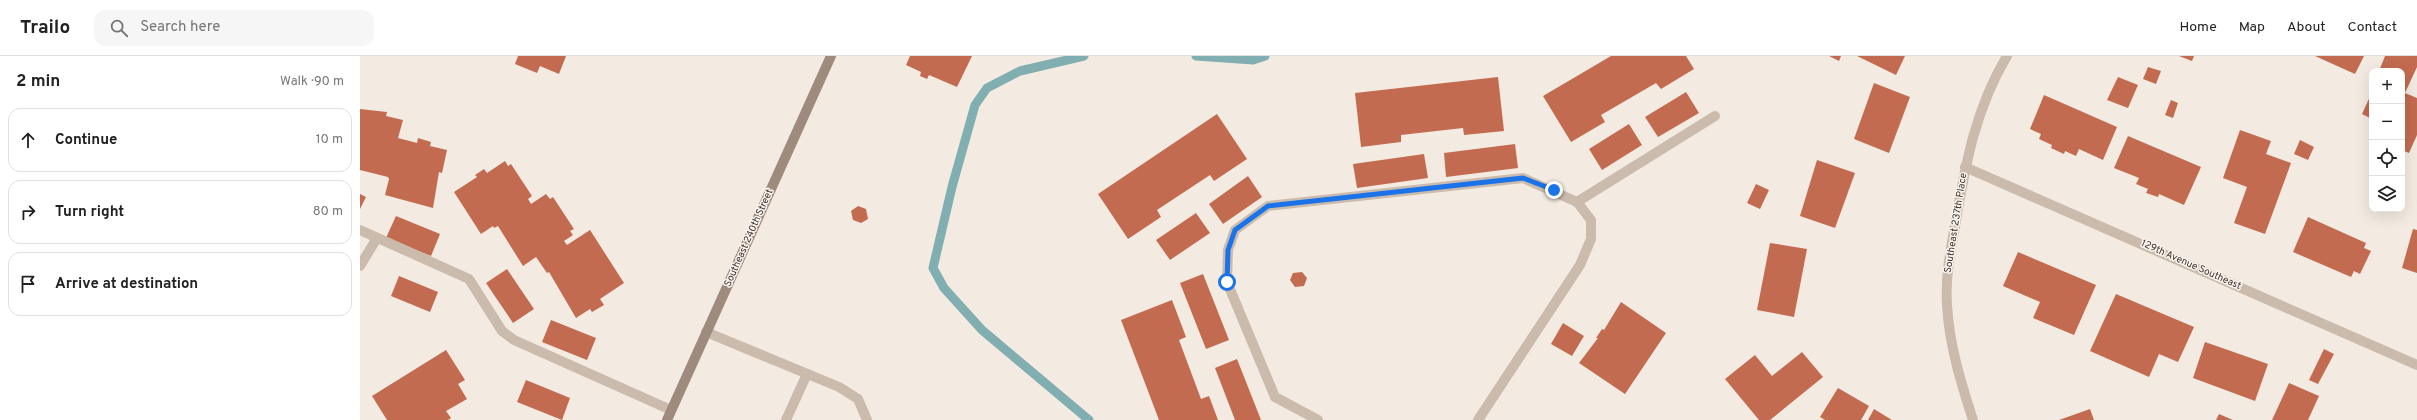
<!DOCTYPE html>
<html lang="en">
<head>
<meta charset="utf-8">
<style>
  :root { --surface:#fff; --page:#f6f6f6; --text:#222; --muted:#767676; --line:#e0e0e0 }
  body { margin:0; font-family:Overpass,sans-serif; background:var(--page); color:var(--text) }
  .controls { position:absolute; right:12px; top:12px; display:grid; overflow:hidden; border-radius:8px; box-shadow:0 4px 16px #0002 }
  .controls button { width:36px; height:36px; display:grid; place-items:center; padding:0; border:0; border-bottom:1px solid var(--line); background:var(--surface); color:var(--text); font:20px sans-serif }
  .stop { position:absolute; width:12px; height:12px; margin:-9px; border:3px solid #1a73e8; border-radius:50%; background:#fff }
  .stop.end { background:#1a73e8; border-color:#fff; box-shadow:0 1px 4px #0008 }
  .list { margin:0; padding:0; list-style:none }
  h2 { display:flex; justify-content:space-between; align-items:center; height:52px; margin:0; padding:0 16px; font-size:17px }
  h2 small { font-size:13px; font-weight:400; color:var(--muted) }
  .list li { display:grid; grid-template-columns:26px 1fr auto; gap:12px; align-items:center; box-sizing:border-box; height:64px; margin:0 8px 8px; padding:0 8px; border:1px solid var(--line); border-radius:12px }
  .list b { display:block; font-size:15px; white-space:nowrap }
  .list em { font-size:13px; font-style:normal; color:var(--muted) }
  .icon { flex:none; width:22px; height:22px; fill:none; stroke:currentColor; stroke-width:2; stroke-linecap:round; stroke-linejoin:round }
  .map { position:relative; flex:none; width:2057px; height:364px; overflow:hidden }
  header { display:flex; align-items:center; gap:24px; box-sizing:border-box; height:56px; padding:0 20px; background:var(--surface); border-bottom:1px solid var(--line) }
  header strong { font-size:19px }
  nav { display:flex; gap:22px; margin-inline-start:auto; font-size:14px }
  .search { width:280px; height:36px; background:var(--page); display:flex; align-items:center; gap:10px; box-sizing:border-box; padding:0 14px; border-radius:12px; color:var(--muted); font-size:15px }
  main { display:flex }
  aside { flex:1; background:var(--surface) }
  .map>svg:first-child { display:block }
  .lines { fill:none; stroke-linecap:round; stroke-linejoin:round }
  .stream { stroke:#81aeb0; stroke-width:9 }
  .building { fill:#c36b50 }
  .lane { stroke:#cbbbad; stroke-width:10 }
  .street { stroke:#cbbbad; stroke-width:10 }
  .secondary { stroke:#9f8a7e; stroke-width:10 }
  .route { stroke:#1a73e8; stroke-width:5 }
  .labels { text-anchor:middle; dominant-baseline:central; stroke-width:3; stroke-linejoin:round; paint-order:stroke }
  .street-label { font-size:10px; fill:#3a302b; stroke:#faf5ee }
</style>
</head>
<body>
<header>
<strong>Trailo</strong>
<div class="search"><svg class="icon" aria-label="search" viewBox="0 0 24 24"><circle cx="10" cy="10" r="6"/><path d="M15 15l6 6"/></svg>Search here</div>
<nav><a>Home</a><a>Map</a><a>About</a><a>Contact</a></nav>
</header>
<main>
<aside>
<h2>2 min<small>Walk · 90 m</small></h2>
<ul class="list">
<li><svg class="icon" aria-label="ahead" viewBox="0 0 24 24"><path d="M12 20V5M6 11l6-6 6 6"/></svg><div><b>Continue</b></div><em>10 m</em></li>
<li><svg class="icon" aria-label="right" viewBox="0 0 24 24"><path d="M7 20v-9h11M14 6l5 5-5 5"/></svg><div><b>Turn right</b></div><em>80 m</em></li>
<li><svg class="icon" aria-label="arrive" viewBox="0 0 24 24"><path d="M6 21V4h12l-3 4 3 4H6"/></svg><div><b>Arrive at destination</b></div></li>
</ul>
</aside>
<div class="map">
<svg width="2057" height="364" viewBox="0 0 2057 364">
  <rect width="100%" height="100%" fill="#f3ebe1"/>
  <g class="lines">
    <!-- stream -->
    <g class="stream">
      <polyline points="724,0 660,15 627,32 615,49 592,131 573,212 584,232 622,274 729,364"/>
      <polyline points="836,0 893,4 905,0"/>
    </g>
  </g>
  <!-- building -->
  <g class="building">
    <polygon points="158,0 206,0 199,18 180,10 177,17 155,8"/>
    <polygon points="550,0 612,0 597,31 569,19 567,23 560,20 561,16 546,9"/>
    <polygon points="1251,0 1326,0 1334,13 1301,33 1296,27 1241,59 1245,66 1211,86 1183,40"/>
    <polygon points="1469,0 1481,0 1479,5"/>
    <polygon points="1497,0 1545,0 1536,19"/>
    <polygon points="1819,0 1834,0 1832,5"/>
    <polygon points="1955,0 2004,0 1995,18"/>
    <polygon points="2025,0 2057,0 2057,11 2045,37 2057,42 2057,79 2049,97 2042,94 2042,15 2019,15"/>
    <polygon points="1788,11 1801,15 1796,28 1783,23"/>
    <polygon points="1138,21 1144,75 1104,79 1103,72 1041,79 1041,86 1001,91 995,37"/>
    <polygon points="1758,21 1778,29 1768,52 1747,44"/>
    <polygon points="1514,27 1550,41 1529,97 1494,83"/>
    <polygon points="1326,36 1339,57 1298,81 1285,61"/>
    <polygon points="2012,36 2012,63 2002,58"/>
    <polygon points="1684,39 1757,71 1743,104 1719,93 1716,100 1705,95 1704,98 1691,92 1692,89 1679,83 1681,78 1670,73"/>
    <polygon points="1811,44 1818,47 1813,62 1805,59"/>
    <polygon points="0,53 27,56 26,60 43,64 38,82 57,87 58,82 71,86 70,90 87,94 82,117 79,116 73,152 25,139 29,123 28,121 0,114"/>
    <polygon points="857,58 887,103 854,125 850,119 797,154 801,161 768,183 738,138"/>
    <polygon points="1269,68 1282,89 1242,114 1229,93"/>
    <polygon points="1880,74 1911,85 1906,98 1931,107 1905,178 1874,167 1887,131 1863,122"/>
    <polygon points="1768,80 1841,111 1824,149 1799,138 1798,141 1786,137 1788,133 1776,128 1779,122 1754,112"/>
    <polygon points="1940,84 1954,91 1948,104 1934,98"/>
    <polygon points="1155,88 1158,112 1086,121 1084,97"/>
    <polygon points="1064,98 1068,122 997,132 993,108"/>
    <polygon points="1457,104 1495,117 1475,172 1440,160"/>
    <polygon points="145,105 148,110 151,108 172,140 168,143 171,148 186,138 190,143 193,141 214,173 210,175 213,179 204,185 207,189 230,174 264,227 240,243 244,249 232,256 230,253 216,262 189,216 187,217 176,201 163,210 138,170 134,172 133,170 121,178 94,136 117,121 115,119 124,113 127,117"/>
    <polygon points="888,120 902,141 863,168 849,148"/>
    <polygon points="1396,128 1409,134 1400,153 1387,147"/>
    <polygon points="0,138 6,141 0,153"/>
    <polygon points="498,150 506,153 508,163 501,167 493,164 491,155"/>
    <polygon points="836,157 850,177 810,204 796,184"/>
    <polygon points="36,160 80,178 71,200 26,182"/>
    <polygon points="1948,161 2006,187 2004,192 2011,195 2000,218 1994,215 1991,221 1933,196"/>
    <polygon points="2053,173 2057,174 2057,217 2042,212"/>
    <polygon points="1410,187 1447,193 1434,261 1397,254"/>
    <polygon points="1658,196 1736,229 1714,279 1673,262 1680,246 1643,230"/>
    <polygon points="147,213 174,253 153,267 126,227"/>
    <polygon points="942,216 947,222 944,230 935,231 930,224 933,217"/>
    <polygon points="843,218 869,284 846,293 820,227"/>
    <polygon points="39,220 78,236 70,256 31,240"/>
    <polygon points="1756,238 1834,271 1818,306 1799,298 1789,321 1730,295"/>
    <polygon points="812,244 826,281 819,284 841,343 849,340 858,364 799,364 761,264"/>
    <polygon points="1261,246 1306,277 1265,338 1219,307 1238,282 1236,282 1242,273 1244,274"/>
    <polygon points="191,264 236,282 227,304 182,286"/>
    <polygon points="1203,267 1224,280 1212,300 1191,288"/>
    <polygon points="1845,286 1908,308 1895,345 1833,322"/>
    <polygon points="1964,293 1974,298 1958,328 1949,324"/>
    <polygon points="86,294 105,324 98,328 107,343 86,355 91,362 88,364 27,364 12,340"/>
    <polygon points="1442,296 1463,321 1410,364 1399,364 1365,323 1395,299 1412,320"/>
    <polygon points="877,303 901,364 875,364 855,312"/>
    <polygon points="166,324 210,342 202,364 157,346"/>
    <polygon points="1929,327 1959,340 1948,364 1912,364"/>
    <polygon points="1478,332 1509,350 1501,364 1465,364 1460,361"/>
    <polygon points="1514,353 1532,364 1508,364"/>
    <polygon points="1730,353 1734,364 1699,364"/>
    <polygon points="1859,358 1873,364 1856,364"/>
  </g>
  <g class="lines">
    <!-- lane -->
    <g class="lane">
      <polyline points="1217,146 1355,60"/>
      <polyline points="0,174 109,223 142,275 154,284 311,354"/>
      <polyline points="0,210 17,182"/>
      <polyline points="346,276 479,331 498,343 507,364"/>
      <polyline points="426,364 447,318"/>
      <polyline points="958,364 915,341 867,226 868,194 875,174 908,150 1163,122 1217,146 1231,164 1231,183 1220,209 1118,364"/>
    </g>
    <!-- street -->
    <g class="street">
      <polyline points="1605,111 2057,309"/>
      <path d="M1613 364C1601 327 1589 288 1587 249 1585 220 1591 192 1596 164 1606 105 1616 52 1647 0"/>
    </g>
    <!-- secondary -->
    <polyline class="secondary" points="307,364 471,0"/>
  </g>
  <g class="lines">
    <!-- route -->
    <polyline class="route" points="867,226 868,194 875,174 908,150 1163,122 1194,134"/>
  </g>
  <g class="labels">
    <!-- street labels -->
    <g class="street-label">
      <text transform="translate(1596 167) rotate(-81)">Southeast 237th Place</text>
      <text transform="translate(389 182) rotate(-66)">Southeast 240th Street</text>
      <text transform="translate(1831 209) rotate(24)">129th Avenue Southeast</text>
    </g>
  </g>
</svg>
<div class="controls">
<button>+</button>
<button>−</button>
<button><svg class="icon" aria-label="locate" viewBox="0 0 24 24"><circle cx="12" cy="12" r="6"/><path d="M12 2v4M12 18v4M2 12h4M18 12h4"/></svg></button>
<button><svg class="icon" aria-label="layers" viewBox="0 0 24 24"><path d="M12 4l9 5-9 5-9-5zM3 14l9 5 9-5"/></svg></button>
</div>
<div class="stop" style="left:867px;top:226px"></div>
<div class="stop end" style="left:1194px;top:134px"></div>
</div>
</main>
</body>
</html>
